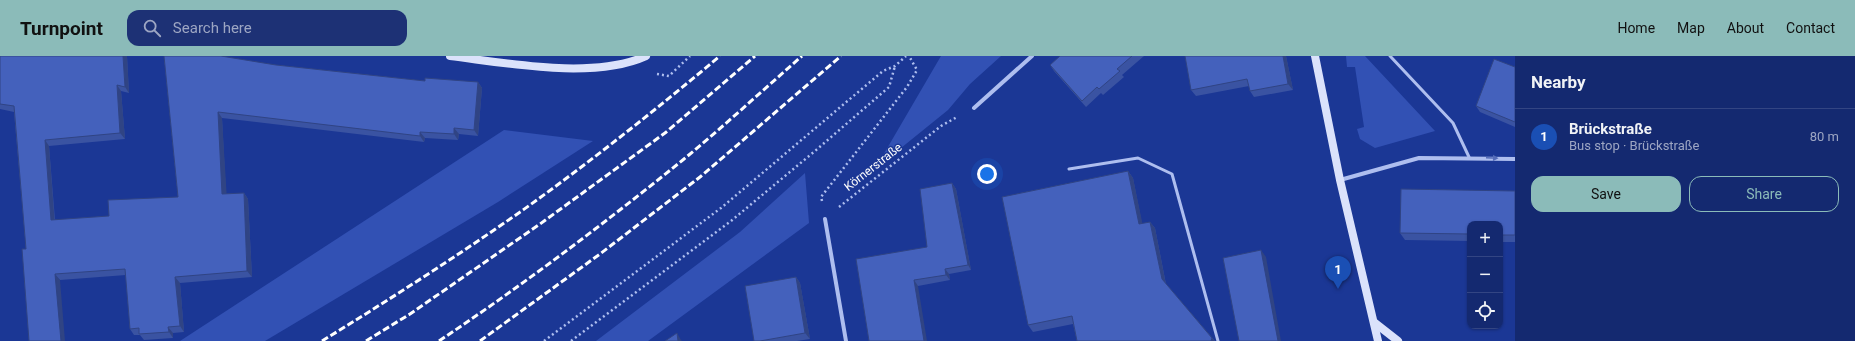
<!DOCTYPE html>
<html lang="en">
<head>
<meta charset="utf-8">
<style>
  :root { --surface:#142970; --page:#1d3175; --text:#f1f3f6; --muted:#9da6c3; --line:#334583; --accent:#8bbbb9 }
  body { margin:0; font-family:Roboto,sans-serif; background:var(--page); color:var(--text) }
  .controls { position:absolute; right:12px; bottom:12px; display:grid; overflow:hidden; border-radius:8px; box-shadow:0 1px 3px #0004 }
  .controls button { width:36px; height:36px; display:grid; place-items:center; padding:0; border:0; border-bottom:1px solid var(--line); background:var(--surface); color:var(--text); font:20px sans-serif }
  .you { position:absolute; left:987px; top:118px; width:14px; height:14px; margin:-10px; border:3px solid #fff; border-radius:50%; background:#1a73e8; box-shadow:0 0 0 6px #1a73e833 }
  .badge { display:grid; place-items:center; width:26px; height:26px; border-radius:50%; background:var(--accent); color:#fff; font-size:13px; font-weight:700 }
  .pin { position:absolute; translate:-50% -33px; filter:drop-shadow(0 1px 2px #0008) }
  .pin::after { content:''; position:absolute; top:21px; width:14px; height:12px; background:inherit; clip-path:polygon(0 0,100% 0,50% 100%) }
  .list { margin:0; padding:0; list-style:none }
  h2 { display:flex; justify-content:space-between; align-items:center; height:52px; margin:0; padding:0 16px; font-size:17px }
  h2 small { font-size:13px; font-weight:400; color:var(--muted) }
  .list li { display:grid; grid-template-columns:26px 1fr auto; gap:12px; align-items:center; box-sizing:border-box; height:56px; padding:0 16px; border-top:1px solid var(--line) }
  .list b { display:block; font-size:15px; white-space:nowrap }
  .list p { margin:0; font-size:13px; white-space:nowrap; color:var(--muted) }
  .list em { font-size:13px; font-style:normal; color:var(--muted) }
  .actions { display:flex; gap:8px; padding:12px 16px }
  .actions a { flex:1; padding:9px 0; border:1px solid var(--accent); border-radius:12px; text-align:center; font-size:14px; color:var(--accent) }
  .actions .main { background:var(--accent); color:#111 }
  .icon { flex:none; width:22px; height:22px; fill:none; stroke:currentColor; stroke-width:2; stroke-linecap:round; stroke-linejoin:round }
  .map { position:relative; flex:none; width:1515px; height:285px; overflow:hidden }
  header { display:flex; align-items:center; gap:24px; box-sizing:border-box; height:56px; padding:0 20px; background:var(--accent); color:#111 }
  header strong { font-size:19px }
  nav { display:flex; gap:22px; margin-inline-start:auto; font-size:14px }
  .search { width:280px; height:36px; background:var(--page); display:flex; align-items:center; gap:10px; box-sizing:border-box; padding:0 14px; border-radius:12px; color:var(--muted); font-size:15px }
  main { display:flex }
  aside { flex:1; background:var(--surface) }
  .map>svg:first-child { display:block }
  .green { fill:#3251b4 }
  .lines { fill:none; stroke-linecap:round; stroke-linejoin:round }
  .path { stroke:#aebeef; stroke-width:2.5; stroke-dasharray:2 3; stroke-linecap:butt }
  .lane { stroke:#aebeef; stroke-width:3 }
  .street { stroke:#aebeef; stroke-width:4 }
  .secondary { stroke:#dbe2fb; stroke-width:8 }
  .rail { stroke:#fff; stroke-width:3; stroke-dasharray:7 3; stroke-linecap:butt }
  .wall { fill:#3a53a2 }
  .shaded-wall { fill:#304484 }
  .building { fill:#4461bc; stroke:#304484 }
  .oneway { fill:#566db9 }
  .labels { text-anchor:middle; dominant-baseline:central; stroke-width:3; stroke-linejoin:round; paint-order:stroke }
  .street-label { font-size:12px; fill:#fff; stroke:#1b3795 }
</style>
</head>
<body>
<header>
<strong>Turnpoint</strong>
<div class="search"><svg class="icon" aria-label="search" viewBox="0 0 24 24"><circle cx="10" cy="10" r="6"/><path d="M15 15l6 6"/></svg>Search here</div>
<nav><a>Home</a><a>Map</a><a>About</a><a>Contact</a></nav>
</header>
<main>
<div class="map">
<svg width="1515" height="285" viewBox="0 0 1515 285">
  <rect width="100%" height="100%" fill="#1b3795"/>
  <!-- green -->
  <g class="green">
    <polygon points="941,0 1001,0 970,28 948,54 875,113"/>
    <polygon points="1346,0 1365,0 1435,75 1375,92 1360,83 1357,73 1364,71 1355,11 1347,11"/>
    <polygon points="504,74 593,85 498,146 265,285 180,285"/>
    <polygon points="805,117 809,167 648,285 596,285 740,176"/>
  </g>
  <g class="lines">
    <!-- path -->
    <g class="path">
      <polyline points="657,18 669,20 690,0"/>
      <polyline points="822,145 821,141 907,31 917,14 909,0"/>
      <polyline points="839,151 941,70 957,61"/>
      <polyline points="544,285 721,152 883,15 895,10 906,0"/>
      <polyline points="571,285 731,165 815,95 889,31 895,10"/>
    </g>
    <!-- lane -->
    <g class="lane">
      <polyline points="1390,0 1453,67 1469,101"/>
      <polyline points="1069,113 1138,102 1172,118 1218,285"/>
    </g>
    <!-- street -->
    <g class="street">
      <polyline points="974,52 1032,0"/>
      <polyline points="1340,124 1419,102 1515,103"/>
      <polyline points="825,163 846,285"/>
    </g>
    <!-- secondary -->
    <g class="secondary">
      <path d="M450 0C507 7 593 24 646 0"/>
      <polyline points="1315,0 1340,124 1378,285"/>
      <polyline points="1375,267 1398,285"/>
    </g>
    <!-- rail -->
    <g class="rail">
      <path d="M322 285C392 242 462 197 530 149 595 102 658 52 720 0"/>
      <polyline points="366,285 410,258 540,168 665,77 755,0"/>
      <path d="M439 285C523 229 605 167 684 103 724 70 763 34 802 0"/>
      <polyline points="480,285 600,198 700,121 841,0"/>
    </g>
  </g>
  <!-- wall -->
  <g class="wall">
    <polygon points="0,0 127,0 129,37 121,35 125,83 49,90 55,164 109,160 178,141 164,0 276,9 425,25 478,26 482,32 478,80 459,78 458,84 425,82 424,86 222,62 226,138 244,137 248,143 252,221 180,227 184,276 173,277 173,282 144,284 140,279 134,279 130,273 126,219 60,224 26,193 14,56 0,53"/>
    <polygon points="1060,0 1144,0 1122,19 1124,21 1103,39 1101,37 1086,51 1054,15 1050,9"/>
    <polygon points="1286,0 1293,34 1254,41 1250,35 1249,30 1196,40 1191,34"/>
    <polygon points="1515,11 1515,71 1480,56 1476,50"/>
    <polygon points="1128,115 1133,122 1142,168 1150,166 1155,172 1166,228 1215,285 1077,285 1073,268 1033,276 1028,269"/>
    <polygon points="952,127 956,133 971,214 949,218 950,224 918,230 869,285 927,191"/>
    <polygon points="1515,135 1515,186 1500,186 1500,168 1470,168 1470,185 1405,184 1400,177"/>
    <polygon points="796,221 800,227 810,283 797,285 754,285"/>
  </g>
  <!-- shaded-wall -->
  <g class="shaded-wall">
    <polygon points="123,0 127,0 129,37 125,31"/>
    <polygon points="1283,0 1286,0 1293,34 1288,28"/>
    <polygon points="478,26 482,32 478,80 474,74"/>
    <polygon points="117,29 121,35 125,83 120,77"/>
    <polygon points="218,56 222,62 227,144 222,138"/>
    <polygon points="454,72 459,78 458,84 454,78"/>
    <polygon points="420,76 425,82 424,86 420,80"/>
    <polygon points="45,84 49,90 55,170 51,164"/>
    <polygon points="1128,115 1133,122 1144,175 1139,168"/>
    <polygon points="952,127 956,133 971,214 968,209"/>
    <polygon points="244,137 248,143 252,221 247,215"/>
    <polygon points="1150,166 1155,172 1166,229 1162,223"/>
    <polygon points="1261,194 1266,201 1281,285 1278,285"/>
    <polygon points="945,213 949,218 950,224 946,219"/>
    <polygon points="55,218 60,224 65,285 61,285"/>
    <polygon points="175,221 180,227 184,276 180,270"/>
    <polygon points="796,221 800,227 810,283 805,277"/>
    <polygon points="914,224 918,230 927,285 924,285"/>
    <polygon points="168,271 173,277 173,282 169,276"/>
    <polygon points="677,277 681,284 682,285 678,285"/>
    <polygon points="1212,282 1215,285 1211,285"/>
  </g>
  <!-- building -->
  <g class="building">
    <polygon points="0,0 123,0 125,31 117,29 120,77 45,84 51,164 109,160 108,144 178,141 164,0 221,0 276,9 425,25 425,22 478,26 474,74 454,72 454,78 420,76 420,80 218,56 222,138 244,137 247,215 175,221 180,270 168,271 169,276 139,278 139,272 130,273 125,213 55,218 61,285 29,285 22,193 26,193 14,50 0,48"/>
    <polygon points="1060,0 1132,0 1117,13 1120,15 1099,33 1097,31 1082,45 1050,9"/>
    <polygon points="1185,0 1283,0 1288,28 1250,35 1247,23 1191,34"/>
    <polygon points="1494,3 1515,11 1515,66 1476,50"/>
    <polygon points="1128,115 1139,168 1150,166 1162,223 1212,282 1211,285 1077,285 1072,260 1028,269 1002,141"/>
    <polygon points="952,127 968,209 945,213 946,219 914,224 924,285 869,285 856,203 927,191 920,133"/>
    <polygon points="1401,133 1515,135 1515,179 1500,179 1500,168 1470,168 1470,178 1400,177"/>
    <polygon points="1261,194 1278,285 1239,285 1223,202"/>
    <polygon points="796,221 805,277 760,285 754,285 745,230"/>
    <polygon points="677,277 678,285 665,285"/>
  </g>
  <!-- one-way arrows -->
  <defs><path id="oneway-solid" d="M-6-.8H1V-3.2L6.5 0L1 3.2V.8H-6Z"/></defs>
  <use class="oneway" href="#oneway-solid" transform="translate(1492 102) rotate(2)"/>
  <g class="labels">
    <!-- street labels -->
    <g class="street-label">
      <text transform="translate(873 111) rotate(-38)">Körnerstraße</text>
    </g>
  </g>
</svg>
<div class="controls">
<button>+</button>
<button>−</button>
<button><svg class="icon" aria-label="locate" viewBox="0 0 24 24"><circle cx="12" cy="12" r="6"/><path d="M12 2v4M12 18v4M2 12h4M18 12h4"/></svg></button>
</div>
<div class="you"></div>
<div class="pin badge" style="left:1338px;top:233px;background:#1a4fb4">1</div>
</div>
<aside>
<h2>Nearby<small></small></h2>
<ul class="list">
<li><span class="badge" style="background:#1a4fb4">1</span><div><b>Brückstraße</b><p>Bus stop · Brückstraße</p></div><em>80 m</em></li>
</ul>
<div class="actions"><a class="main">Save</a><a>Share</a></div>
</aside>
</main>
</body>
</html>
